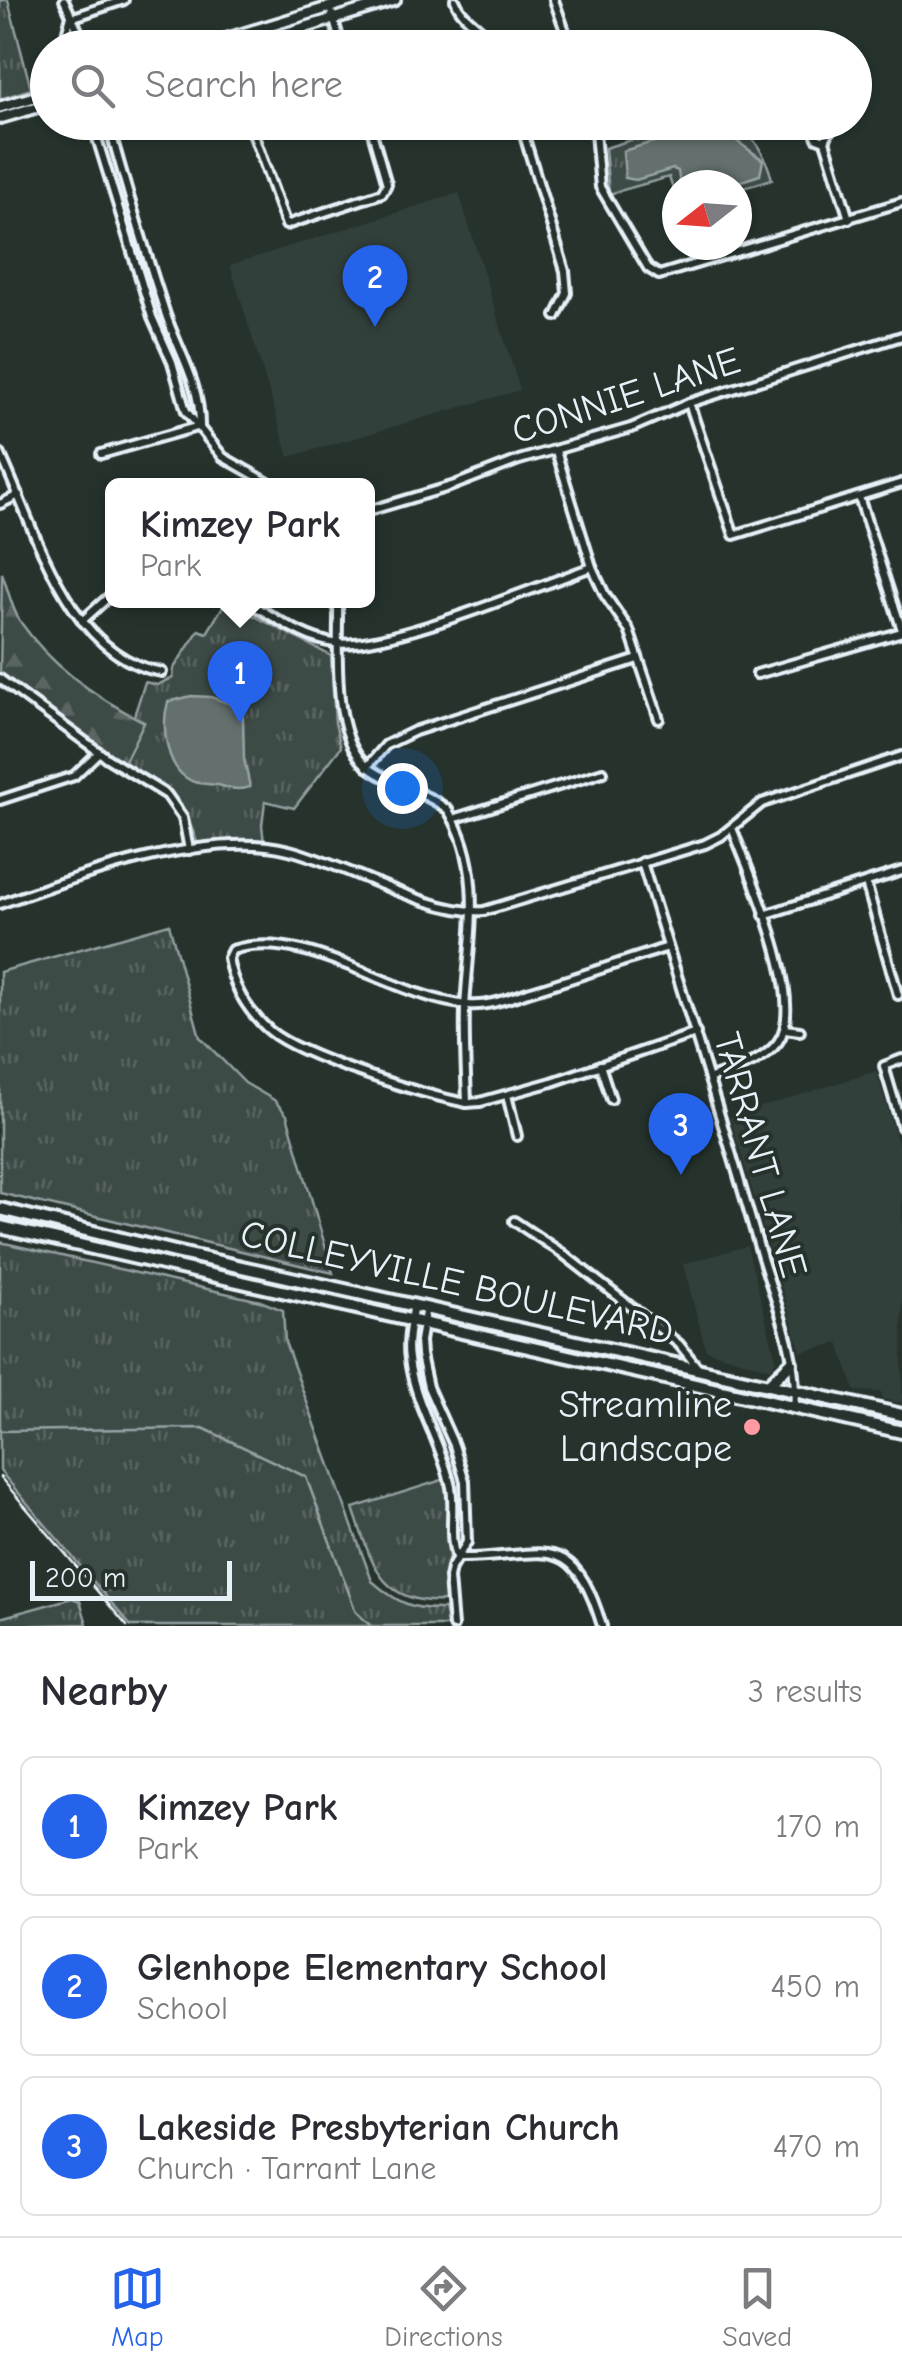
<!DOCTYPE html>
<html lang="en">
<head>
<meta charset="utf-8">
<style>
  :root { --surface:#fff; --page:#f2f2f3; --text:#2b2b33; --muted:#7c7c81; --line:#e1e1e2; --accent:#2563eb }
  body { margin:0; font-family:"Comic Neue",sans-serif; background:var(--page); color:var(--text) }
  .compass { position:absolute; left:662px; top:170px; width:90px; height:90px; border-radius:50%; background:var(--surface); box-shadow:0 2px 8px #0004; rotate:253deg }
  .scale { position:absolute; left:30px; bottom:25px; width:202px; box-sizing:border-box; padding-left:10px; border:5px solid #e8f1f8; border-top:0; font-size:28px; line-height:35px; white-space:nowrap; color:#e8f1f8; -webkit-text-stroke:8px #26332d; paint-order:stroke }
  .you { position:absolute; left:402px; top:788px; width:35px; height:35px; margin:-25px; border:8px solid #fff; border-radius:50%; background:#1a73e8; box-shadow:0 0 0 15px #1a73e833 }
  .badge { display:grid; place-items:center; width:65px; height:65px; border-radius:50%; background:var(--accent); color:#fff; font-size:32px; font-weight:700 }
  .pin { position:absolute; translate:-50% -82px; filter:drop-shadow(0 2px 5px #0008) }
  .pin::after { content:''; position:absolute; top:52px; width:35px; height:30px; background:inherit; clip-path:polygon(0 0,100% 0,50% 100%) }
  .popup { position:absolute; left:105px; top:478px; width:270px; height:130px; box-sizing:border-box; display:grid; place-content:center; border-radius:15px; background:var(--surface); filter:drop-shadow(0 2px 8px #0005); font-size:32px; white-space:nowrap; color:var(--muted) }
  .popup b { font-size:38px; color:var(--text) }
  .popup::after { content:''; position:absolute; left:50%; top:100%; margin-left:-20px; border:20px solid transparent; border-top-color:var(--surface) }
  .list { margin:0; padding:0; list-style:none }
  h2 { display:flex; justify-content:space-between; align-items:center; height:130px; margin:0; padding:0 40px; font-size:42px }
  h2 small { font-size:32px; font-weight:400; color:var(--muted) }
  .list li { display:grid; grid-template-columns:65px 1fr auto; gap:30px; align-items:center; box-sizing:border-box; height:140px; margin:0 20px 20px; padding:0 20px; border:2px solid var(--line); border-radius:15px }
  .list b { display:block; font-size:38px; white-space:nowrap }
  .list p { margin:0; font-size:32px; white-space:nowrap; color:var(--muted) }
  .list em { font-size:32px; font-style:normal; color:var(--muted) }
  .icon { flex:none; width:55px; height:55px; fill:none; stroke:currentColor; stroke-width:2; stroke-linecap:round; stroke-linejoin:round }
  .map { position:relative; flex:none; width:902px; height:1626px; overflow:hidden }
  .search { position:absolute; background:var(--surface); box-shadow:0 2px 8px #0004; left:30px; right:30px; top:30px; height:110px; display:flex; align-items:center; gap:25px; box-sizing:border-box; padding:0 35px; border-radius:55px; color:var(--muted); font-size:38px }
  .sheet { height:610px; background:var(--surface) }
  nav { display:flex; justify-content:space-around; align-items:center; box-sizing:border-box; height:140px; border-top:2px solid var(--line); background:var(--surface); font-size:28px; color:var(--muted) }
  nav a { display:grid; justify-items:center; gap:5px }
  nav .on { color:var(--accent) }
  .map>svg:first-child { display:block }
  .built { fill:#333f3a }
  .grass { fill:url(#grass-tufts); stroke:#939ea0; stroke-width:2.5 }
  .forest { fill:url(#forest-firs); stroke:#939ea0; stroke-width:2.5 }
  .water { fill:#636f6d; stroke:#98a3a5; stroke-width:2.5 }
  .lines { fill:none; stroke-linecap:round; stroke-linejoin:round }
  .stream { stroke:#98a3a5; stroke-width:2.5 }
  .minor-casing { stroke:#e8f1f8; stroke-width:14 }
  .secondary-casing { stroke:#e8f1f8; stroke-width:16 }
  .primary-casing { stroke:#e8f1f8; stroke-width:18 }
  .minor { stroke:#26332d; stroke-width:6 }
  .secondary { stroke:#26332d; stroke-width:9 }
  .primary { stroke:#26332d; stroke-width:10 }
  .rail { stroke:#e8f1f8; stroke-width:2.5 }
  .poi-dot { fill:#ff9aa2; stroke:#26332d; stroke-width:4 }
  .labels { text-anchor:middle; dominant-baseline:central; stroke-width:8; stroke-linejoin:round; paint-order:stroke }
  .street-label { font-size:38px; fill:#e8f1f8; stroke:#26332d }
  .poi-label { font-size:38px; fill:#e8f1f8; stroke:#26332d; text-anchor:end }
</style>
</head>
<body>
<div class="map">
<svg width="902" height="1626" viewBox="0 0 902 1626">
  <defs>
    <pattern id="grass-tufts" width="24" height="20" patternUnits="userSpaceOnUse" patternTransform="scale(2.5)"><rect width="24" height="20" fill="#3e4b47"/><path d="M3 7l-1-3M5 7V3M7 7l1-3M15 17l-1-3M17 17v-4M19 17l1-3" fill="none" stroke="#5a6562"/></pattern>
    <pattern id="forest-firs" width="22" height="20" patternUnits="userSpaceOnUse" patternTransform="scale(2.5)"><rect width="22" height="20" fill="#3e4b47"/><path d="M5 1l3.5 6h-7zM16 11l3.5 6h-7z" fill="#5a6562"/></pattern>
  </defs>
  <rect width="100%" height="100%" fill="#26332d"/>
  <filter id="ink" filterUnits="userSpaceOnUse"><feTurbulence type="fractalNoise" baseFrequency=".01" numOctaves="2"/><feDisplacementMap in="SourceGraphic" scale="20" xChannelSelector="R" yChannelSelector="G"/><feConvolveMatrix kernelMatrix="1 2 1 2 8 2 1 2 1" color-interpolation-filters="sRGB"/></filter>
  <g filter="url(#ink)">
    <!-- built -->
    <g class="built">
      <polygon points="459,193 520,390 289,457 230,265"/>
      <polygon points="876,1071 902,1156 902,1403 883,1399 881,1392 855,1391 839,1343 801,1352 730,1117"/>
      <polygon points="747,1246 776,1359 771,1369 706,1350 683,1264"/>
    </g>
    <!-- grass -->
    <g class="grass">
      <polygon points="0,0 8,0 31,89 0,99"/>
      <path d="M686 123H736C756 139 765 154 772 179L737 190V185H677V201L669 177 609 194 605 148Z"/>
      <path d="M226 601 331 656 335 723 341 747 294 808 265 801 262 825 264 843 198 845C182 796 167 789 122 767L144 723 134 716 145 682 157 685 173 678 174 668 199 630 207 633Z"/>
      <polygon points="169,924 200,1037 245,1083 274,1100 287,1115 333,1273 0,1193 0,972"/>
      <path d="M0 1242 260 1301 283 1310 285 1342 372 1581C396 1602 412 1610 444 1609L448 1626H131L0 1471Z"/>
      <path d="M445 1479 452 1514 445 1601C378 1605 371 1560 353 1508Z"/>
      <polygon points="72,1598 80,1601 87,1624 0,1626 0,1618"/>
    </g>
    <!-- forest -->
    <path class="forest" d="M2 573C8 589 12 611 22 624 52 667 99 699 144 722L122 767 0 674Z"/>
    <!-- water -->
    <g class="water">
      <path d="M704 127C727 131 746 148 763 160L760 175 729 185H680L678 171 673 169 636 180 625 178 623 151Z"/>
      <path d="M191 696 211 697 239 707 243 716 244 759 250 787C237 791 230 788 218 785 210 784 201 784 194 782 165 771 161 726 168 702Z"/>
    </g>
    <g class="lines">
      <!-- stream -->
      <polyline class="stream" points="0,1431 203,1428 306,1477 356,1612 371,1626"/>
      <defs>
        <g id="minor">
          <polyline points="64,0 86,48"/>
          <path d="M455 0C463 22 486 27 496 48"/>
          <polyline points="554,0 571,48"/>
          <polyline points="330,7 342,48"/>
          <polyline points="71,18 124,0"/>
          <polyline points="70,48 66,35 70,19"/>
          <polyline points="92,122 152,317 172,362 186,411 223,457 274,486"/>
          <path d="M108 122C126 187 145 251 166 315 179 352 200 384 200 425"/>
          <polyline points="249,122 286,225 382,193 387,184 369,122"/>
          <polyline points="520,122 565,271 567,293 556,316"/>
          <polyline points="594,122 600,187 648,268 659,275 902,202"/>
          <polyline points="819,122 813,126 817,138 825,141 830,130 825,122"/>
          <polyline points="825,141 849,219"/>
          <polyline points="689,403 734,535 902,483"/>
          <polyline points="556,451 592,567 605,595 629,630 659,719"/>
          <path d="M0 453C35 528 68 657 162 672"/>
          <polyline points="101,454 200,426"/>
          <polyline points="859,497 902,630"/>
          <polyline points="0,504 19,495"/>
          <polyline points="368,511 452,486 519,460 631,428 689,403 902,336"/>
          <path d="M244 600C272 615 303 639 334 643 383 651 538 586 592 567"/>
          <path d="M338 600C339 647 329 742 372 770 395 786 426 792 448 810 486 872 468 941 465 1009 464 1040 466 1072 467 1103"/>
          <polyline points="82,621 112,594"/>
          <polyline points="757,674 902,632"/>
          <polyline points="0,679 107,758 167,795 183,818 189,850"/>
          <polyline points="367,767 386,745 415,731 638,659"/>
          <polyline points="0,800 74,776 99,752"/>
          <polyline points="453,819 603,772"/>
          <path d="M642 862C682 992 723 1121 760 1251 774 1300 800 1357 794 1407"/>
          <polyline points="866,883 898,995"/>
          <path d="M0 904C77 876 208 829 289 850 345 864 430 915 484 911L705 844 721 836 762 803 902 756"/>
          <polyline points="764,915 902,871"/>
          <path d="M668 947C621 962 575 978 528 992 510 998 488 1007 468 1005 391 998 307 926 232 950L228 958C233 987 247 1011 270 1031 301 1057 424 1095 467 1103L480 1102 552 1082 696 1033"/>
          <polyline points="785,1029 800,1031"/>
          <polyline points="902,1059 884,1066 902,1127"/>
          <polyline points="600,1065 611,1099"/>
          <path d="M711 1078C735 1069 762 1063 778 1042 808 1001 749 872 732 828"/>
          <polyline points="507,1095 517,1136"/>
          <polyline points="514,1221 562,1253 679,1344 698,1368"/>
          <path d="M414 1304C411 1322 406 1341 409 1359 414 1403 442 1443 451 1487 455 1510 448 1535 456 1557"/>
          <polyline points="426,1307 420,1341 421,1355 428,1387 454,1445 465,1481 467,1542 451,1568 449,1578 453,1626"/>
          <path d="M456 1558C541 1560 571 1523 602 1626"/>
        </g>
        <g id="secondary">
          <polyline points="197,48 353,0"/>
          <polyline points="238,48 395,0"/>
          <polyline points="0,107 48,93"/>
          <polyline points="0,118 48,104"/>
        </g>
        <g id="primary">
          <polyline points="0,1209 175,1252 902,1415"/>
          <polyline points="0,1227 902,1432"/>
          <polyline points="768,1385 791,1363"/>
        </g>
      </defs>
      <!-- minor casing -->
      <use href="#minor" class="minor-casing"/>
      <!-- secondary casing -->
      <use href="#secondary" class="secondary-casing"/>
      <!-- primary casing -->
      <use href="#primary" class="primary-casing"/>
      <!-- minor -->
      <use href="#minor" class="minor"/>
      <!-- secondary -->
      <use href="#secondary" class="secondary"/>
      <!-- primary -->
      <use href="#primary" class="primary"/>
      <!-- rail -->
      <polyline class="rail" points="0,1477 127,1626"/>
    </g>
  </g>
  <!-- markers -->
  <circle class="poi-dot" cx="752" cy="1427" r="10"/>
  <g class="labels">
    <!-- street labels -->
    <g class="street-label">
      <text transform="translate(626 396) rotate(-18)">CONNIE LANE</text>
      <text transform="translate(760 1155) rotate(74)">TARRANT LANE</text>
      <text transform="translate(457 1283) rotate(13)">COLLEYVILLE BOULEVARD</text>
    </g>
    <!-- poi labels -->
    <g class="poi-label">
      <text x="732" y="1405">Streamline<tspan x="732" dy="44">Landscape</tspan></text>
    </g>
  </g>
</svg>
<svg class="compass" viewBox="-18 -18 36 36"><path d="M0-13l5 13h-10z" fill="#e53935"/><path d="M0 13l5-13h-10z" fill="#7c7c81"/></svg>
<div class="scale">200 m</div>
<div class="you"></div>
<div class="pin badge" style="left:240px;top:723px">1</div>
<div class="popup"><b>Kimzey Park</b>Park</div>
<div class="pin badge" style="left:375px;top:327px">2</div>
<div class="pin badge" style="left:681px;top:1175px">3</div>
<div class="search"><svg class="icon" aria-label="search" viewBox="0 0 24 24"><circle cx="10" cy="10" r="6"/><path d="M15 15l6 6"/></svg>Search here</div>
</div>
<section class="sheet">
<h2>Nearby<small>3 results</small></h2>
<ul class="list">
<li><span class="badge">1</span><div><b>Kimzey Park</b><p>Park</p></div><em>170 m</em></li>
<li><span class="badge">2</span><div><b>Glenhope Elementary School</b><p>School</p></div><em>450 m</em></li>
<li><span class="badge">3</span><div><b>Lakeside Presbyterian Church</b><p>Church · Tarrant Lane</p></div><em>470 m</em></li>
</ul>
</section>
<nav>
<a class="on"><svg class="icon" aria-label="map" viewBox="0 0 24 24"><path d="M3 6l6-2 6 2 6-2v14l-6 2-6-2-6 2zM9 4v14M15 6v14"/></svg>Map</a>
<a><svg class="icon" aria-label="directions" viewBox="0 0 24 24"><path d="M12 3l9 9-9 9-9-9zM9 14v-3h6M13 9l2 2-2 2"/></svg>Directions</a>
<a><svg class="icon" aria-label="saved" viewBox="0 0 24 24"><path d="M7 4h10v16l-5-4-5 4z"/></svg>Saved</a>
</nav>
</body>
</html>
